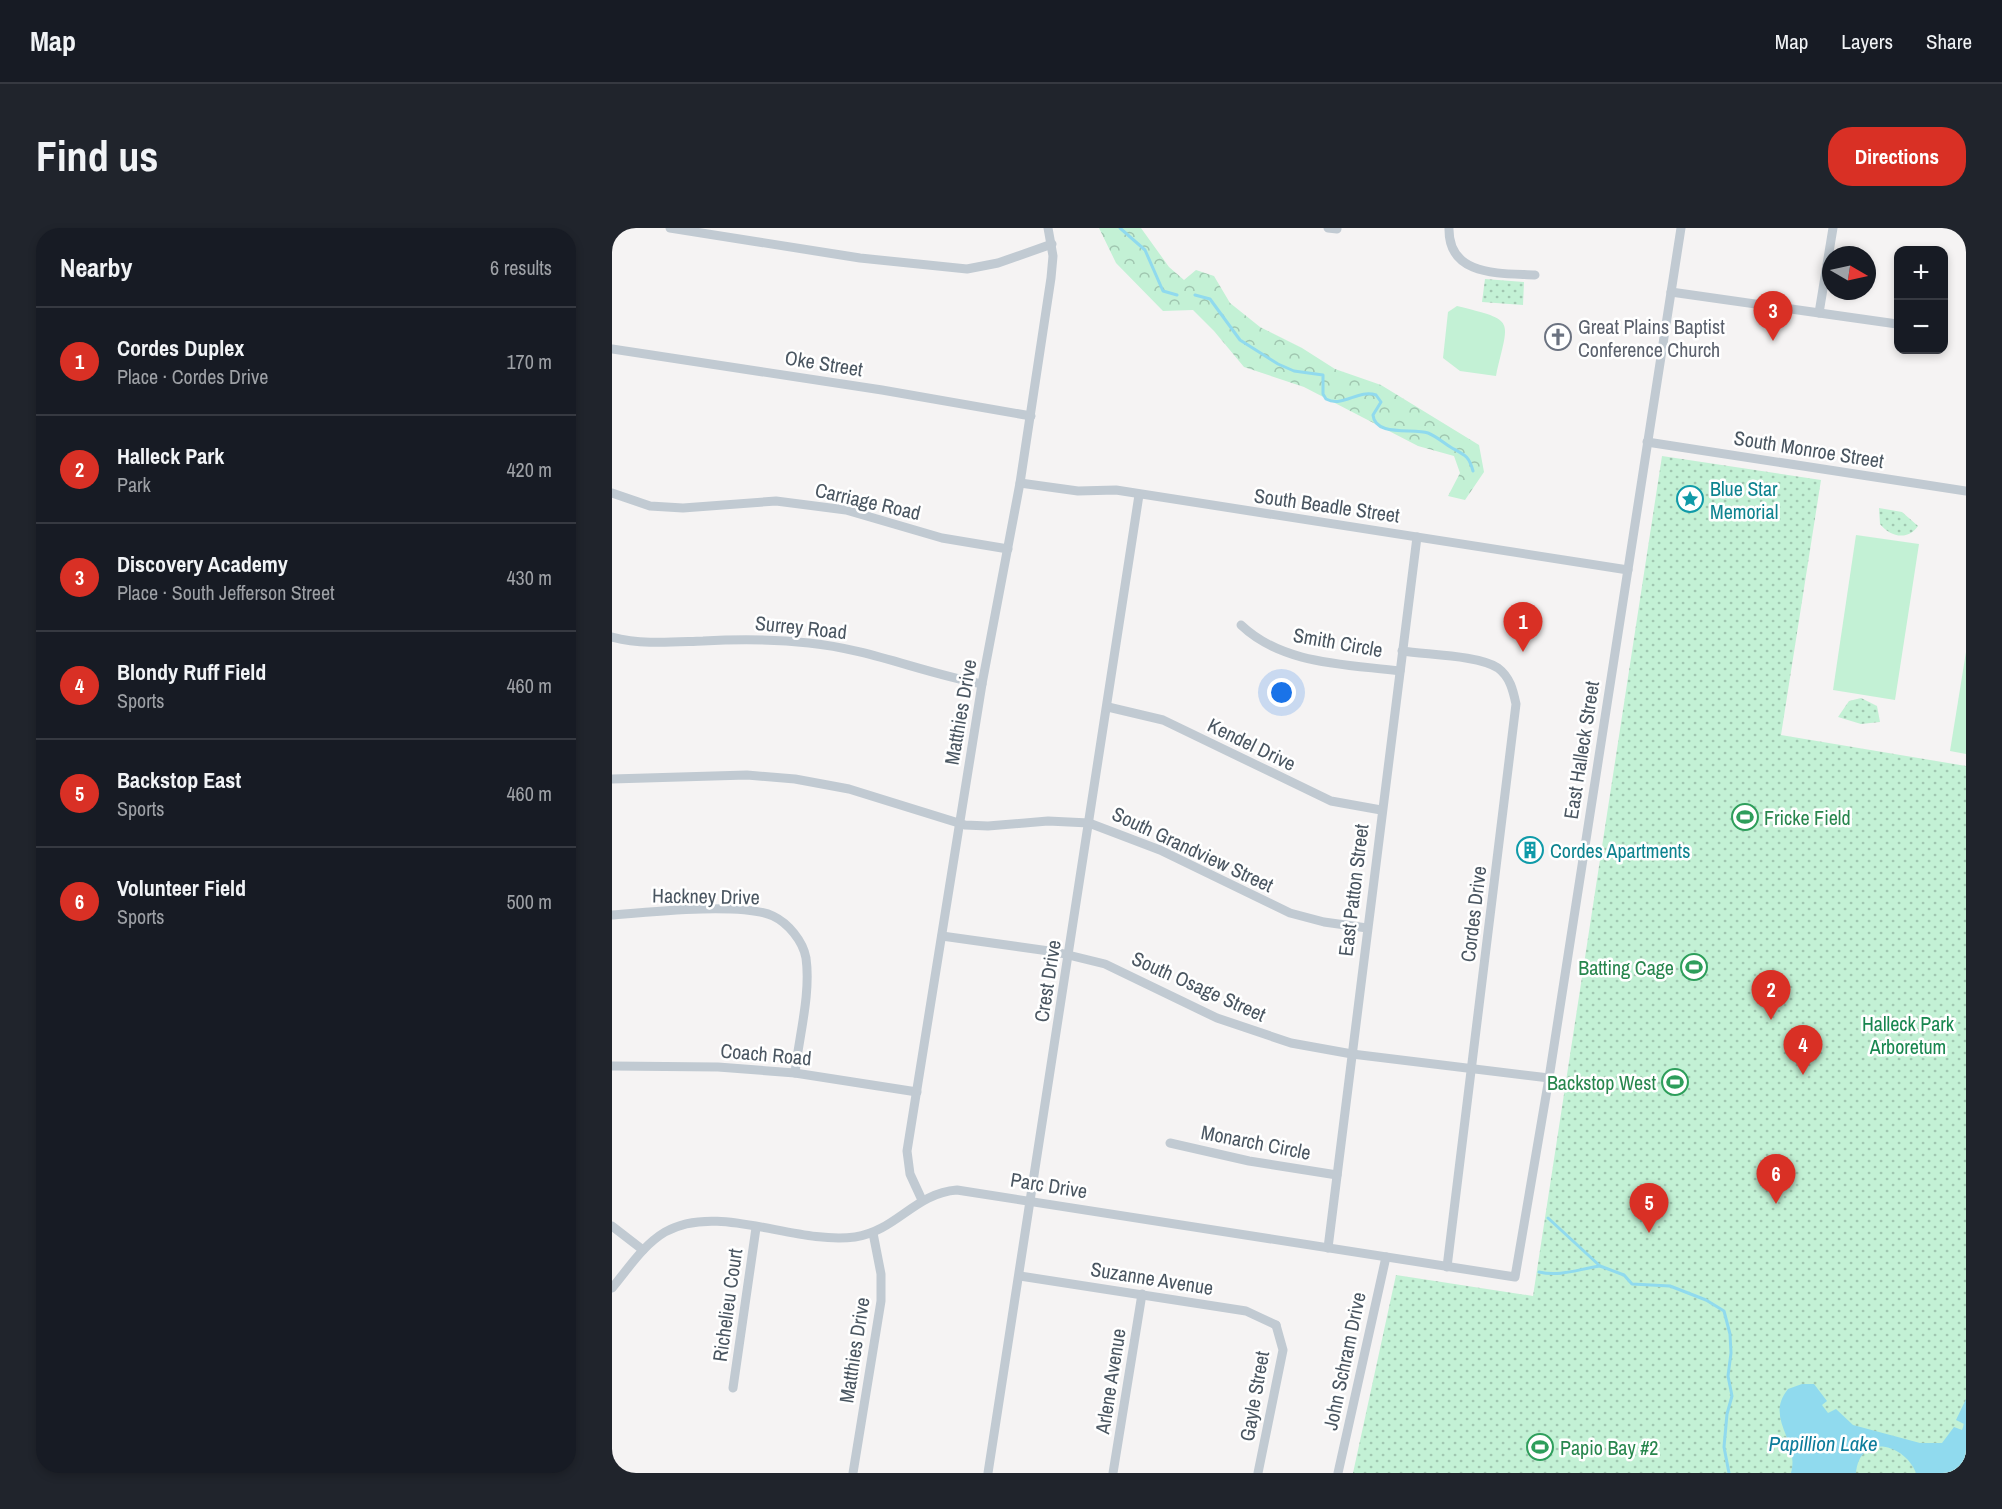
<!DOCTYPE html>
<html lang="en">
<head>
<meta charset="utf-8">
<style>
  :root { --surface:#171b24; --page:#20242c; --text:#f1f3f6; --muted:#9ea1a6; --line:#363941; --accent:#d93025 }
  body { margin:0; font-family:"Archivo Narrow",sans-serif; background:var(--page); color:var(--text) }
  .controls { position:absolute; right:18px; top:18px; display:grid; overflow:hidden; border-radius:12px; box-shadow:0 3px 9px #0003 }
  .controls button { width:54px; height:54px; display:grid; place-items:center; padding:0; border:0; border-bottom:2px solid var(--line); background:var(--surface); color:var(--text); font:30px sans-serif }
  .compass { position:absolute; left:1210px; top:18px; width:54px; height:54px; border-radius:50%; background:var(--surface); box-shadow:0 3px 9px #0003; rotate:99deg }
  .you { position:absolute; left:670px; top:465px; width:21px; height:21px; margin:-15px; border:4px solid #fff; border-radius:50%; background:#1a73e8; box-shadow:0 0 0 9px #1a73e833 }
  .badge { display:grid; place-items:center; width:39px; height:39px; border-radius:50%; background:var(--accent); color:#fff; font-size:20px; font-weight:700 }
  .pin { position:absolute; translate:-50% -50px; filter:drop-shadow(0 2px 3px #0008) }
  .pin::after { content:''; position:absolute; top:32px; width:21px; height:18px; background:inherit; clip-path:polygon(0 0,100% 0,50% 100%) }
  .list { margin:0; padding:0; list-style:none }
  h2 { display:flex; justify-content:space-between; align-items:center; height:78px; margin:0; padding:0 24px; font-size:26px }
  h2 small { font-size:20px; font-weight:400; color:var(--muted) }
  .list li { display:grid; grid-template-columns:39px 1fr auto; gap:18px; align-items:center; box-sizing:border-box; height:108px; padding:0 24px; border-top:2px solid var(--line) }
  .list b { display:block; font-size:22px; white-space:nowrap }
  .list p { margin:0; font-size:20px; white-space:nowrap; color:var(--muted) }
  .list em { font-size:20px; font-style:normal; color:var(--muted) }
  .map { position:relative; flex:none; width:1354px; height:1245px; overflow:hidden; border-radius:24px }
  header { display:flex; align-items:center; gap:36px; box-sizing:border-box; height:84px; padding:0 30px; background:var(--surface); border-bottom:2px solid var(--line) }
  header strong { font-size:28px }
  nav { display:flex; gap:33px; margin-inline-start:auto; font-size:21px }
  .intro { display:flex; align-items:center; justify-content:space-between; box-sizing:border-box; height:144px; padding:0 36px }
  h1 { margin:0; font-size:42px }
  .button { padding:15px 27px; border-radius:24px; background:var(--accent); color:#fff; font-size:21px; font-weight:700 }
  main { display:flex; gap:36px; padding:0 36px }
  aside { flex:1; background:var(--surface); border-radius:24px; box-shadow:0 3px 9px #0003 }
  .map>svg:first-child { display:block }
  .grass { fill:#c3f1d5 }
  .forest { fill:url(#forest-crowns) }
  .park { fill:url(#park-dots) }
  .water { fill:#90daee }
  .lines { fill:none; stroke-linecap:round; stroke-linejoin:round }
  .stream { stroke:#90daee; stroke-width:3 }
  .street { stroke:#c1cad2; stroke-width:9 }
  .labels { text-anchor:middle; dominant-baseline:central; stroke-width:5; stroke-linejoin:round; paint-order:stroke }
  .worship-label { font-size:20px; fill:#5b616d; stroke:#fff; text-anchor:start }
  .street-label { font-size:20px; fill:#4a5661; stroke:#fff }
  .culture-label { font-size:20px; fill:#0d838f; stroke:#fff; text-anchor:start }
  .leisure-label { font-size:20px; fill:#27864d; stroke:#fff; text-anchor:start }
  .park-label { font-size:20px; fill:#17864f; stroke:#fff }
  .water-label { font-size:21px; font-style:italic; fill:#0c7c9b; stroke:#fff }
</style>
</head>
<body>
<header>
<strong>Map</strong>
<nav><a>Map</a><a>Layers</a><a>Share</a></nav>
</header>
<div class="intro"><h1>Find us</h1><a class="button">Directions</a></div>
<main>
<aside>
<h2>Nearby<small>6 results</small></h2>
<ul class="list">
<li><span class="badge">1</span><div><b>Cordes Duplex</b><p>Place · Cordes Drive</p></div><em>170 m</em></li>
<li><span class="badge">2</span><div><b>Halleck Park</b><p>Park</p></div><em>420 m</em></li>
<li><span class="badge">3</span><div><b>Discovery Academy</b><p>Place · South Jefferson Street</p></div><em>430 m</em></li>
<li><span class="badge">4</span><div><b>Blondy Ruff Field</b><p>Sports</p></div><em>460 m</em></li>
<li><span class="badge">5</span><div><b>Backstop East</b><p>Sports</p></div><em>460 m</em></li>
<li><span class="badge">6</span><div><b>Volunteer Field</b><p>Sports</p></div><em>500 m</em></li>
</ul>
</aside>
<div class="map">
<svg width="1354" height="1245" viewBox="0 0 1354 1245">
  <defs>
    <pattern id="forest-crowns" width="20" height="18" patternUnits="userSpaceOnUse" patternTransform="scale(1.5)"><rect width="20" height="18" fill="#c3f1d5"/><path d="M2 6a3 3 0 1 1 6 0M12 15a3 3 0 1 1 6 0" fill="none" stroke="#a0c6b0"/></pattern>
    <pattern id="park-dots" width="8" height="8" patternUnits="userSpaceOnUse" patternTransform="scale(1.5)"><rect width="8" height="8" fill="#c3f1d5"/><path d="M2 2h.1M6 6h.1" fill="none" stroke="#a0c6b0" stroke-width="1.8" stroke-linecap="round"/></pattern>
  </defs>
  <rect width="100%" height="100%" fill="#f5f3f3"/>
  <!-- grass -->
  <g class="grass">
    <path d="M845 78C905 93 897 90 884 148L848 143 831 130 836 84Z"/>
    <polygon points="1244,307 1307,316 1283,472 1221,462"/>
    <polygon points="1354,424 1354,526 1338,523"/>
  </g>
  <!-- forest -->
  <polygon class="forest" points="487,0 529,0 557,39 572,52 584,42 602,48 618,75 648,99 690,120 723,141 769,157 867,217 872,244 853,272 836,268 848,245 842,228 806,218 692,159 632,139 602,103 581,82 551,83 504,35"/>
  <!-- park -->
  <g class="park">
    <polygon points="873,51 912,54 911,77 870,74"/>
    <polygon points="1050,228 1209,252 1169,507 1354,538 1354,1245 741,1245 784,1047 921,1068"/>
    <path d="M1267 280 1290 284 1306 298C1296 313 1278 309 1268 296Z"/>
    <polygon points="1249,470 1265,478 1268,494 1249,496 1226,489 1237,473"/>
  </g>
  <!-- water -->
  <path class="water" d="M1190 1156H1202L1215 1173 1210 1177 1216 1185 1224 1181 1241 1197 1308 1215H1330L1342 1199 1350 1202 1352 1196 1344 1192 1354 1171V1245H1304C1293 1216 1248 1204 1244 1245H1179C1188 1212 1152 1191 1176 1161Z"/>
  <g class="lines">
    <!-- stream -->
    <g class="stream">
      <polyline points="508,0 533,22 551,63 565,67"/>
      <path d="M583 67 598 71 628 112 666 136 682 143 711 147V166L714 171C731 180 746 161 764 167L769 174 761 187C763 209 801 200 816 205 826 209 831 215 840 220 853 227 857 228 861 243"/>
      <polyline points="936,990 988,1038 1012,1047 1020,1056 1058,1058 1094,1072 1112,1083 1118,1106 1119,1125 1116,1148 1120,1168 1115,1186 1112,1219 1117,1245"/>
      <path d="M927 1044C948 1049 967 1041 988 1038"/>
    </g>
    <!-- street -->
    <g class="street">
      <polyline points="58,0 248,30 355,41 386,35 440,16"/>
      <polyline points="716,0 725,1"/>
      <path d="M837 0C836 49 888 45 923 47"/>
      <polyline points="1059,64 1285,96"/>
      <polyline points="1207,85 1221,0"/>
      <polyline points="0,121 270,162 419,188"/>
      <polyline points="1035,214 1354,263"/>
      <polyline points="408,255 466,263 504,262 1016,342"/>
      <polyline points="0,265 38,278 71,280 164,273 234,282 330,310 396,321"/>
      <path d="M629 397C671 437 734 436 788 443"/>
      <path d="M0 409C30 417 60 414 91 413 127 411 161 411 197 415 257 421 311 445 370 456"/>
      <path d="M790 423C815 427 866 427 886 440 898 449 901 462 904 476L835 1039"/>
      <polyline points="496,479 551,492 719,573 769,582"/>
      <polyline points="0,551 135,547 183,551 237,561 353,597 376,598 436,593 477,595 548,622 678,685 712,694 755,700"/>
      <path d="M0 687C35 684 131 674 161 688 176 695 191 713 194 730 199 766 187 808 183 845"/>
      <polyline points="330,708 444,724 493,736 605,790 679,815 740,826 937,850"/>
      <polyline points="0,838 106,839 183,845 305,864"/>
      <polyline points="558,915 637,933 725,947"/>
      <polyline points="310,972 298,946 295,923 370,456 408,255 439,50 441,28 436,0"/>
      <polyline points="0,998 31,1022"/>
      <polyline points="716,1020 805,309"/>
      <polyline points="408,1048 634,1083 664,1097"/>
      <path d="M0 1060C16 1041 31 1017 53 1004 106 974 183 1017 243 1009 284 1003 303 965 345 962L903 1049 937 850 1069 0"/>
      <polyline points="121,1160 144,1000"/>
      <polyline points="241,1245 269,1073 269,1046 261,1005"/>
      <polyline points="376,1245 527,267"/>
      <polyline points="501,1245 530,1066"/>
      <polyline points="646,1245 671,1122 664,1097"/>
      <polyline points="726,1245 774,1029"/>
    </g>
  </g>
  <!-- icons -->
  <defs>
    <symbol id="church-ring" viewBox="-11 -11 22 22"><circle r="9.5" fill="#fff" stroke="#6b7280" stroke-width="1.5"/><path d="M-1.2-6h2.4v3.5h3.3v2.4h-3.3V6h-2.4V-.1h-3.3v-2.4h3.3Z" fill="#6b7280"/></symbol>
    <symbol id="sight-ring" viewBox="-11 -11 22 22"><circle r="9.5" fill="#fff" stroke="#0f9aa8" stroke-width="1.5"/><path d="M0-6L1.8-2.2L6-1.7L2.9 1.2L3.7 5.4L0 3.3L-3.7 5.4L-2.9 1.2L-6-1.7L-1.8-2.2Z" fill="#0f9aa8"/></symbol>
    <symbol id="stadium-ring" viewBox="-11 -11 22 22"><circle r="9.5" fill="#fff" stroke="#2e9e5b" stroke-width="1.5"/><path d="M0-5a6.5 5 0 1 0 0 10a6.5 5 0 1 0 0-10ZM-3.5-1.8h7v3.6h-7Z" fill="#2e9e5b"/></symbol>
    <symbol id="building-ring" viewBox="-11 -11 22 22"><circle r="9.5" fill="#fff" stroke="#0f9aa8" stroke-width="1.5"/><path d="M-4-6H4V6H1V3H-1V6H-4ZM-2.5-4.3h1.7v1.8h-1.7ZM.8-4.3h1.7v1.8H.8ZM-2.5-1h1.7V.8h-1.7ZM.8-1h1.7V.8H.8Z" fill="#0f9aa8"/></symbol>
  </defs>
  <g fill-rule="evenodd">
    <use href="#church-ring" x="931" y="94" width="30" height="30"/>
    <use href="#sight-ring" x="1063" y="256" width="30" height="30"/>
    <use href="#stadium-ring" x="1118" y="574" width="30" height="30"/>
    <use href="#building-ring" x="903" y="607" width="30" height="30"/>
    <use href="#stadium-ring" x="1067" y="724" width="30" height="30"/>
    <use href="#stadium-ring" x="1048" y="839" width="30" height="30"/>
    <use href="#stadium-ring" x="913" y="1204" width="30" height="30"/>
  </g>
  <g class="labels">
    <!-- worship labels -->
    <g class="worship-label">
      <text x="966" y="98">Great Plains Baptist<tspan x="966" dy="23">Conference Church</tspan></text>
    </g>
    <!-- street labels -->
    <g class="street-label">
      <text transform="translate(212 135) rotate(9)">Oke Street</text>
      <text transform="translate(1197 221) rotate(9)">South Monroe Street</text>
      <text transform="translate(256 273) rotate(13)">Carriage Road</text>
      <text transform="translate(715 277) rotate(8)">South Beadle Street</text>
      <text transform="translate(189 399) rotate(6)">Surrey Road</text>
      <text transform="translate(726 414) rotate(10)">Smith Circle</text>
      <text transform="translate(348 484) rotate(-80)">Matthies Drive</text>
      <text transform="translate(640 516) rotate(26)">Kendel Drive</text>
      <text transform="translate(969 522) rotate(-81)">East Halleck Street</text>
      <text transform="translate(581 621) rotate(25)">South Grandview Street</text>
      <text transform="translate(741 662) rotate(-83)">East Patton Street</text>
      <text transform="translate(94 668) rotate(1)">Hackney Drive</text>
      <text transform="translate(861 686) rotate(-83)">Cordes Drive</text>
      <text transform="translate(435 753) rotate(-81)">Crest Drive</text>
      <text transform="translate(587 758) rotate(24)">South Osage Street</text>
      <text transform="translate(154 826) rotate(5)">Coach Road</text>
      <text transform="translate(644 914) rotate(11)">Monarch Circle</text>
      <text transform="translate(437 957) rotate(9)">Parc Drive</text>
      <text transform="translate(540 1050) rotate(9)">Suzanne Avenue</text>
      <text transform="translate(115 1077) rotate(-82)">Richelieu Court</text>
      <text transform="translate(242 1122) rotate(-81)">Matthies Drive</text>
      <text transform="translate(732 1133) rotate(-78)">John Schram Drive</text>
      <text transform="translate(498 1153) rotate(-81)">Arlene Avenue</text>
      <text transform="translate(642 1168) rotate(-80)">Gayle Street</text>
    </g>
    <!-- culture labels -->
    <g class="culture-label">
      <text x="1098" y="260">Blue Star<tspan x="1098" dy="23">Memorial</tspan></text>
      <text x="938" y="622">Cordes Apartments</text>
    </g>
    <!-- leisure labels -->
    <g class="leisure-label">
      <text x="1152" y="589">Fricke Field</text>
      <text x="1062" y="739" text-anchor="end">Batting Cage</text>
      <text x="1044" y="854" text-anchor="end">Backstop West</text>
      <text x="948" y="1219">Papio Bay #2</text>
    </g>
    <!-- park labels -->
    <g class="park-label">
      <text x="1296" y="795">Halleck Park<tspan x="1296" dy="23">Arboretum</tspan></text>
    </g>
    <!-- water labels -->
    <g class="water-label">
      <text x="1211" y="1215">Papillion Lake</text>
    </g>
  </g>
</svg>
<div class="controls">
<button>+</button>
<button>−</button>
</div>
<svg class="compass" viewBox="-18 -18 36 36"><path d="M0-13l5 13h-10z" fill="#e53935"/><path d="M0 13l5-13h-10z" fill="#9ea1a6"/></svg>
<div class="you"></div>
<div class="pin badge" style="left:911px;top:424px">1</div>
<div class="pin badge" style="left:1159px;top:792px">2</div>
<div class="pin badge" style="left:1161px;top:113px">3</div>
<div class="pin badge" style="left:1191px;top:847px">4</div>
<div class="pin badge" style="left:1037px;top:1005px">5</div>
<div class="pin badge" style="left:1164px;top:976px">6</div>
</div>
</main>
</body>
</html>
